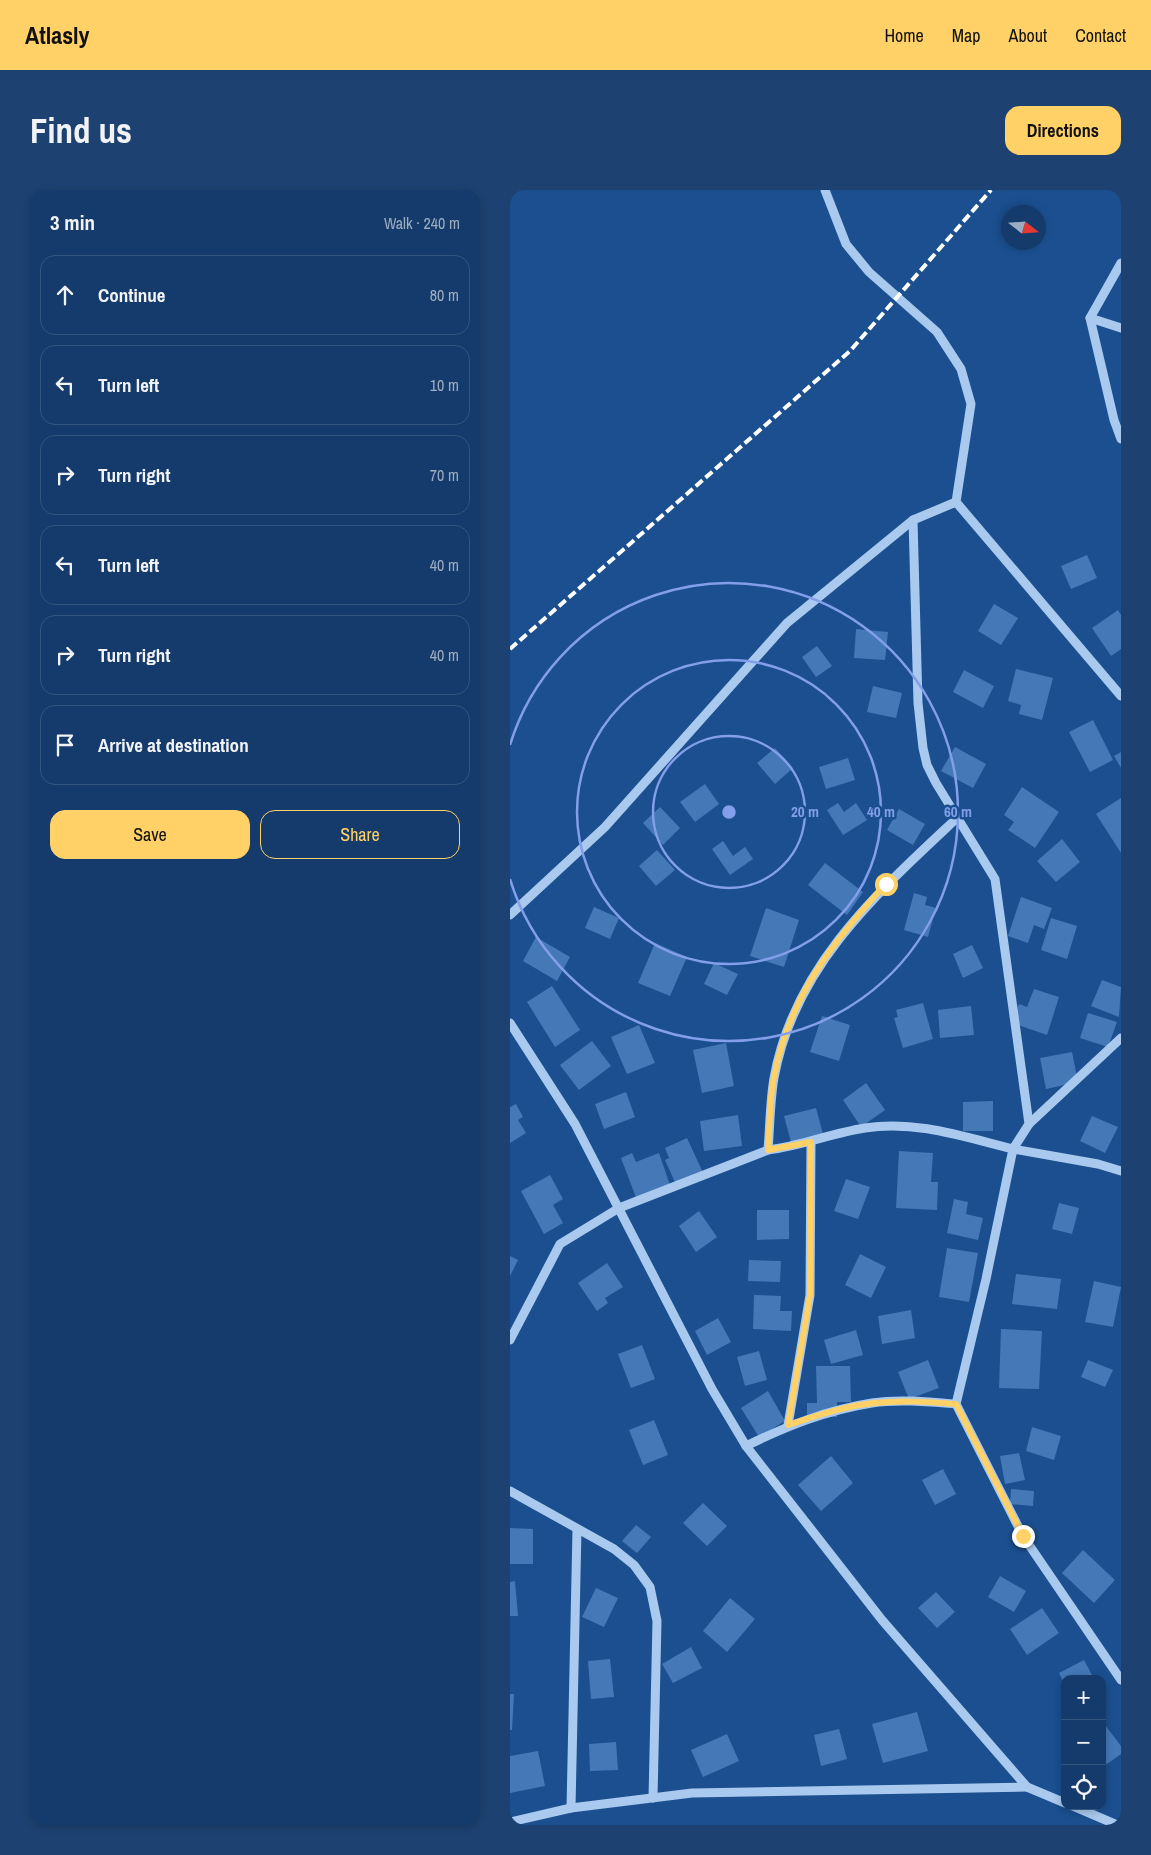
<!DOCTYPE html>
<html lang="en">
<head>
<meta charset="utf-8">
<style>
  :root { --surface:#143b6b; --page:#1d4271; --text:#f1f3f6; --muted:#9dadc1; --line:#33557e; --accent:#ffd166 }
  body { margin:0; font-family:"Archivo Narrow",sans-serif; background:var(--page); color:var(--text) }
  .controls { position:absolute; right:15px; bottom:15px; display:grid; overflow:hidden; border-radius:10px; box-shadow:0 2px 8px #0003 }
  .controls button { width:45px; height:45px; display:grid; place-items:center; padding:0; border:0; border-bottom:1px solid var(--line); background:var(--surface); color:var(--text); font:25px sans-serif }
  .compass { position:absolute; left:491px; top:15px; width:45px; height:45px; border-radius:50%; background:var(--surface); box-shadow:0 2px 8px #0003; rotate:107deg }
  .stop { position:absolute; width:15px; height:15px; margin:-11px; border:4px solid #ffd166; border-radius:50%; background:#fff }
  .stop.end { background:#ffd166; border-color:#fff; box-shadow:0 1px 5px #0008 }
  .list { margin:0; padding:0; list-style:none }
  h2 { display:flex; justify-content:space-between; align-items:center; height:65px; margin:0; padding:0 20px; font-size:21px }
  h2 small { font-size:16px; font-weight:400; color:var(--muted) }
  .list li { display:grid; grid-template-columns:32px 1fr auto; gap:15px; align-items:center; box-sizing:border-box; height:80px; margin:0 10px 10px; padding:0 10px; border:1px solid var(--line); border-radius:15px }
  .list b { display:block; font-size:19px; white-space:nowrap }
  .list em { font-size:16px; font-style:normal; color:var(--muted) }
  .actions { display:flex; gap:10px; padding:15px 20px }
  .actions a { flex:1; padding:11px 0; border:1px solid var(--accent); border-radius:15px; text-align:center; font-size:18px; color:var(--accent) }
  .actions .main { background:var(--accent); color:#111 }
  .icon { flex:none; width:28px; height:28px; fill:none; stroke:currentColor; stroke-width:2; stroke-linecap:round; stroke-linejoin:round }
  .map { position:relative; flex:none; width:611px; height:1635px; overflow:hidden; border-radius:15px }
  header { display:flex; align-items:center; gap:30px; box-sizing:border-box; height:70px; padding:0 25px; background:var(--accent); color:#111 }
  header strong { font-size:24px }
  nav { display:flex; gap:28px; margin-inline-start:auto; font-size:18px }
  .intro { display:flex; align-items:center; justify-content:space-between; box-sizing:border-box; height:120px; padding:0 30px }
  h1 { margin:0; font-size:35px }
  .button { padding:12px 22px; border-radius:15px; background:var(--accent); color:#111; font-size:18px; font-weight:700 }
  main { display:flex; gap:30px; padding:0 30px }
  aside { flex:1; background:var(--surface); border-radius:15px; box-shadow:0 2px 8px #0003 }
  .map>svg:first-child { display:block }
  .building { fill:#4478b7 }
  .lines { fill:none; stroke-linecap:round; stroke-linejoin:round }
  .minor { stroke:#a9c9ee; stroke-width:9 }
  .rail { stroke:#fff; stroke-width:4; stroke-dasharray:9 4; stroke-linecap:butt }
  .route { stroke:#ffd166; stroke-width:6 }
  .ring { fill:none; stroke:#839eea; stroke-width:2.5 }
  .centre { fill:#839eea; stroke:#1b4f8f; stroke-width:2.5 }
  .ring-label { font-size:15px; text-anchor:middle; font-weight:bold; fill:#839eea; stroke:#1b4f8f; stroke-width:5; stroke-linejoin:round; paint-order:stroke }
</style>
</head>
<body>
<header>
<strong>Atlasly</strong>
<nav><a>Home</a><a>Map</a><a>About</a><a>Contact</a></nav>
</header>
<div class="intro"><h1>Find us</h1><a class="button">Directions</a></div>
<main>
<aside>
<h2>3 min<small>Walk · 240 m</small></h2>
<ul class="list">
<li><svg class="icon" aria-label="ahead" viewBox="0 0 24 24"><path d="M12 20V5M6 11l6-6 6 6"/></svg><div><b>Continue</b></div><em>80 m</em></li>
<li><svg class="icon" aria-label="left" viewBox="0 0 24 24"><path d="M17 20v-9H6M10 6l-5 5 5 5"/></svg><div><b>Turn left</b></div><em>10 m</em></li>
<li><svg class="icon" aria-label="right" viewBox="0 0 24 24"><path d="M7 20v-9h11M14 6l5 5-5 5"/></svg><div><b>Turn right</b></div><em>70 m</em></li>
<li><svg class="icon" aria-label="left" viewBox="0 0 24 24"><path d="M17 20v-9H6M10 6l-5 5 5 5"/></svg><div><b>Turn left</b></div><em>40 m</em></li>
<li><svg class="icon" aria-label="right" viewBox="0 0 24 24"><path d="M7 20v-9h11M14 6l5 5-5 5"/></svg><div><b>Turn right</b></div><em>40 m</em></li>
<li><svg class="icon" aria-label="arrive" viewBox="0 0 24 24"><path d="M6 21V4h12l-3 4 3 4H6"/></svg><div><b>Arrive at destination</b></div></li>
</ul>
<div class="actions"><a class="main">Save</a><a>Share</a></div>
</aside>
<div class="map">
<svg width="611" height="1635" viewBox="0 0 611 1635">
  <rect width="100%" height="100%" fill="#1b4f8f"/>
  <!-- building -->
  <g class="building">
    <polygon points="577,365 587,388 561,399 551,376"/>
    <polygon points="484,414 508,428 491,455 468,441"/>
    <polygon points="608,420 611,425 611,459 601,466 582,438"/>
    <polygon points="346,439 378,442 375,470 344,468"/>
    <polygon points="307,456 322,476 306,487 292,467"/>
    <polygon points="506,479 543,488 532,530 509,524 511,515 498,511"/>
    <polygon points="454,480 484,496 473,518 443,502"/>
    <polygon points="363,496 392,503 386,528 357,522"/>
    <polygon points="583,530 603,570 580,582 559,542"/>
    <polygon points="445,557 476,574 463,598 431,581"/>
    <polygon points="265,558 283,578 265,594 247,573"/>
    <polygon points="611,562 611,578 604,566"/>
    <polygon points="338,568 345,590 316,599 309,577"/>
    <polygon points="195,594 209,614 185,632 170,612"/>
    <polygon points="512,597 549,622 525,658 498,640 504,632 494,625"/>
    <polygon points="611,608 611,663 586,624"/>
    <polygon points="328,613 334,622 346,613 357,630 333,645 317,620"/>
    <polygon points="150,617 170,638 153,655 133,633"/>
    <polygon points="389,619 415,634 403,655 377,640"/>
    <polygon points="552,649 570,672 546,692 527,671"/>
    <polygon points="213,651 223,666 235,657 243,669 220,685 202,659"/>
    <polygon points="147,660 165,680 146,696 129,676"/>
    <polygon points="315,673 353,702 337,725 298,695"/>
    <polygon points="404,703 417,707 415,715 426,718 418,747 394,740"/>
    <polygon points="511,707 542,718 534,739 524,735 518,753 498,746"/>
    <polygon points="84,717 109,728 100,749 75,738"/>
    <polygon points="256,718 289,730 274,777 240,766"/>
    <polygon points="541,728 567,736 557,769 531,760"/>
    <polygon points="26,747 60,767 47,791 13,771"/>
    <polygon points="145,753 177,767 160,806 128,793"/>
    <polygon points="462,755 473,778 453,788 443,764"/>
    <polygon points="204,773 228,784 217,805 194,794"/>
    <polygon points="592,790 611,797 609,827 581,816"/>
    <polygon points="42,796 70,840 45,857 17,812"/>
    <polygon points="524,799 549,807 537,845 502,833 509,814 517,817"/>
    <polygon points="413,813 423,849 393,858 384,828 388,827 386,820"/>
    <polygon points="461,816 464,845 430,848 428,820"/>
    <polygon points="578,823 607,832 598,857 570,848"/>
    <polygon points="312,826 340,835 329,871 300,862"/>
    <polygon points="129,835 145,873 117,884 101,847"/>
    <polygon points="82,851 101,876 69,900 50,875"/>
    <polygon points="216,853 224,896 192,903 183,860"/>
    <polygon points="562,862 568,892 536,899 530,868"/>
    <polygon points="356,893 375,920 351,937 333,910"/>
    <polygon points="116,902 125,927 94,939 85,914"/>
    <polygon points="483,911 483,941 453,941 453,912"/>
    <polygon points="6,914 13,927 8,930 16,943 0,953 0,917"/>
    <polygon points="306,918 313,944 281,952 274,926"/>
    <polygon points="228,925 232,956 194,961 190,931"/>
    <polygon points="582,926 608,937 595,963 570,951"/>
    <polygon points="177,948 195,987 168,999 155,970 159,968 155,958"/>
    <polygon points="389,961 423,963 421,992 428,992 427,1020 386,1018"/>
    <polygon points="122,963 126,972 149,963 161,998 127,1010 111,968"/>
    <polygon points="40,985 53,1009 43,1015 53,1033 34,1044 11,1001"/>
    <polygon points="336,989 360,997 348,1029 324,1021"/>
    <polygon points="444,1009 458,1012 456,1024 473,1028 468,1050 437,1043"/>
    <polygon points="549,1013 569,1018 562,1044 542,1039"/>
    <polygon points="247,1020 279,1020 279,1049 247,1050"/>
    <polygon points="189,1021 207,1047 186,1062 169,1036"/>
    <polygon points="437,1058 468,1063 459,1112 429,1107"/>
    <polygon points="350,1064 376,1077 361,1108 335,1095"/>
    <polygon points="0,1066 8,1070 0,1086"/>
    <polygon points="239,1070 271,1071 270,1092 238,1091"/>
    <polygon points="97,1073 113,1097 95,1108 98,1113 87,1121 68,1093"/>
    <polygon points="506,1084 551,1089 547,1119 502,1114"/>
    <polygon points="584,1091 611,1097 603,1137 575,1132"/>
    <polygon points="244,1105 271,1106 270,1121 282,1121 281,1141 243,1139"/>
    <polygon points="401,1120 405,1148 372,1154 368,1126"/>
    <polygon points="208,1128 221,1152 197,1165 185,1141"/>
    <polygon points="491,1139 532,1141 529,1199 489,1198"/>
    <polygon points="346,1140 353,1165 321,1174 314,1150"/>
    <polygon points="132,1155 145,1189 121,1198 108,1164"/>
    <polygon points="249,1161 257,1190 235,1196 227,1167"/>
    <polygon points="418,1170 429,1198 399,1209 388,1182"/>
    <polygon points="578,1170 603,1180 595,1197 571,1187"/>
    <polygon points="306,1176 340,1176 341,1212 327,1212 327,1227 297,1227 297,1213 307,1213"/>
    <polygon points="258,1201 275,1231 249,1247 231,1218"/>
    <polygon points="144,1230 158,1265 133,1275 119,1240"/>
    <polygon points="522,1237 551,1246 544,1270 516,1261"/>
    <polygon points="509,1263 515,1290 495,1294 490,1266"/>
    <polygon points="321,1266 343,1293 311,1321 288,1295"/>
    <polygon points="433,1279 446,1304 425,1315 412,1290"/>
    <polygon points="501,1299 524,1301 523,1316 500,1314"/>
    <polygon points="193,1313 217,1336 197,1356 173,1333"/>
    <polygon points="126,1335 141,1347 127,1363 112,1351"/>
    <polygon points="0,1338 23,1339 23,1374 0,1374"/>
    <polygon points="573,1360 605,1390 584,1413 552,1383"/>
    <polygon points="490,1386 516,1401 504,1422 478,1407"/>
    <polygon points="5,1391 8,1426 0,1426 0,1392"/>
    <polygon points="86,1398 108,1408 94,1437 72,1427"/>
    <polygon points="426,1402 445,1422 427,1438 408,1418"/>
    <polygon points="220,1408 245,1429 217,1462 193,1441"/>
    <polygon points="532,1418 549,1443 517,1465 500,1439"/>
    <polygon points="181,1457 192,1478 163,1493 152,1474"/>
    <polygon points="100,1469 104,1507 81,1509 78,1471"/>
    <polygon points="574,1470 584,1489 555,1489 555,1495 549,1483"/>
    <polygon points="0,1504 4,1504 2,1540 0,1540"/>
    <polygon points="407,1522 418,1561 373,1573 362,1534"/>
    <polygon points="592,1531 611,1556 611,1564 597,1574 592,1568"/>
    <polygon points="329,1539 337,1569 311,1576 304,1545"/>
    <polygon points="217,1544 229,1571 193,1587 181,1560"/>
    <polygon points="106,1552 108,1580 80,1581 79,1554"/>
    <polygon points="28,1561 35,1596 0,1603 0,1566"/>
  </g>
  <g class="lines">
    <!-- minor -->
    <g class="minor">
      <polyline points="315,0 336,54 359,82 427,142 451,179 461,214 446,312 611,506"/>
      <polyline points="611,73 580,128 604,230 611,249"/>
      <polyline points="580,128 611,138"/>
      <polyline points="403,330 408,513 413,558 417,575 426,593 485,689 519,934 503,959 588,974 611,981"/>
      <polyline points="0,725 95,637 277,433 403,330 446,312"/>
      <polyline points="0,833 65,934 202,1199 236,1256 372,1430 517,1597 555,1613"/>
      <polyline points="519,934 611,848"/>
      <path d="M258 960C260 936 260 911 264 888 284 776 368 702 447 628"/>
      <path d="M0 1150 50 1054 109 1018 258 960C291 956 322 943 355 938 406 930 454 947 503 959L476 1089 446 1214 513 1346 611 1490"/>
      <polyline points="278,1235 300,1105 301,952"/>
      <path d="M236 1256C277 1236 317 1220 362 1213 389 1209 419 1212 446 1214"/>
      <polyline points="0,1301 104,1359 124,1375 140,1397 147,1431 143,1608"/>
      <polyline points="563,1616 607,1635"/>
      <polyline points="61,1618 67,1339"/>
      <polyline points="0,1632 61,1618 182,1603 517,1597"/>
    </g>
    <!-- rail -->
    <polyline class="rail" points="0,459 340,161 481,0"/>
  </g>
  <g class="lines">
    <!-- route -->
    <path class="route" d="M376 694C322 752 279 808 264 887 259 910 260 936 258 960L301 952 300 1105 278 1235C306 1226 335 1216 364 1213 391 1210 419 1212 446 1214L513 1346"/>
  </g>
  <!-- distance rings -->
  <g class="ring">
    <circle cx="219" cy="622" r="76"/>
    <circle cx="219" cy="622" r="152"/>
    <path d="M0 555A229 229 0 1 1 0 689"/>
  </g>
  <circle cx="219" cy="622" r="8" class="centre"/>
  <g class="ring-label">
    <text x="295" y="627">20 m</text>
    <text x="371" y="627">40 m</text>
    <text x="448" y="627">60 m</text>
  </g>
</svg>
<div class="controls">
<button>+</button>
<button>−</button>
<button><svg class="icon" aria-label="locate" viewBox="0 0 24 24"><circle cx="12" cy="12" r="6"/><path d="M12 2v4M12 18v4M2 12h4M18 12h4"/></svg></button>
</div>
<svg class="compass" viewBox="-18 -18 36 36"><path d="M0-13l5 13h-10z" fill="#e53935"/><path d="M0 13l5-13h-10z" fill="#9dadc1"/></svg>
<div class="stop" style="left:376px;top:694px"></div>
<div class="stop end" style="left:513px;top:1346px"></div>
</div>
</main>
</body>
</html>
